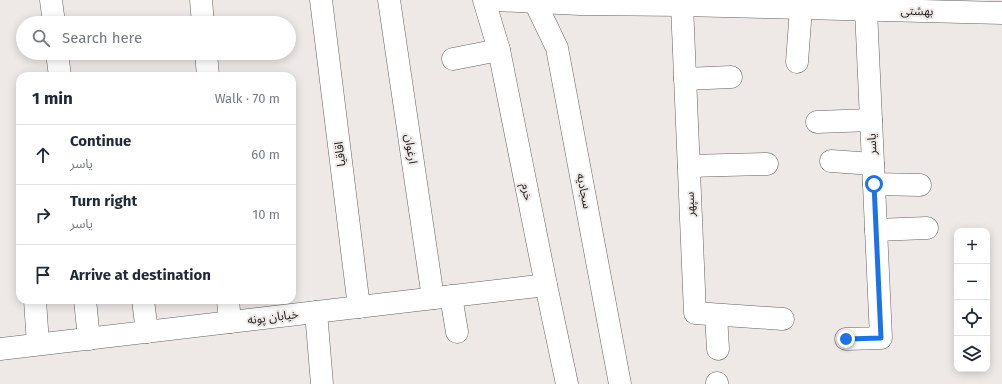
<!DOCTYPE html>
<html lang="en">
<head>
<meta charset="utf-8">
<style>
  :root { --surface:#fff; --page:#f6f6f7; --text:#1f2937; --muted:#747a83; --line:#e0e1e3 }
  body { margin:0; font-family:"Fira Sans","Noto Sans Arabic",sans-serif; background:var(--page); color:var(--text) }
  .controls { position:absolute; right:12px; bottom:12px; display:grid; overflow:hidden; border-radius:8px; box-shadow:0 2px 10px #0003 }
  .controls button { width:36px; height:36px; display:grid; place-items:center; padding:0; border:0; border-bottom:1px solid var(--line); background:var(--surface); color:var(--text); font:20px sans-serif }
  .stop { position:absolute; width:12px; height:12px; margin:-9px; border:3px solid #1a73e8; border-radius:50%; background:#fff }
  .stop.end { background:#1a73e8; border-color:#fff; box-shadow:0 1px 4px #0008 }
  .list { margin:0; padding:0; list-style:none }
  h2 { display:flex; justify-content:space-between; align-items:center; height:52px; margin:0; padding:0 16px; font-size:17px }
  h2 small { font-size:13px; font-weight:400; color:var(--muted) }
  .list li { display:grid; grid-template-columns:26px 1fr auto; gap:12px; align-items:center; box-sizing:border-box; height:60px; padding:0 16px; border-top:1px solid var(--line) }
  .list b { display:block; font-size:15px; white-space:nowrap }
  .list p { margin:0; font-size:13px; white-space:nowrap; color:var(--muted) }
  .list em { font-size:13px; font-style:normal; color:var(--muted) }
  .icon { flex:none; width:22px; height:22px; fill:none; stroke:currentColor; stroke-width:2; stroke-linecap:round; stroke-linejoin:round }
  .map { position:relative; flex:none; width:1002px; height:384px; overflow:hidden }
  .search { position:absolute; background:var(--surface); box-shadow:0 2px 10px #0003; left:16px; top:16px; width:280px; height:44px; display:flex; align-items:center; gap:10px; box-sizing:border-box; padding:0 14px; border-radius:22px; color:var(--muted); font-size:15px }
  .panel { position:absolute; background:var(--surface); box-shadow:0 2px 10px #0003; left:16px; top:72px; width:280px; height:232px; border-radius:12px }
  .map>svg:first-child { display:block }
  .lines { fill:none; stroke-linecap:round; stroke-linejoin:round }
  .minor-casing { stroke:#65615f; stroke-width:23 }
  .minor { stroke:#fff; stroke-width:22 }
  .route { stroke:#1a73e8; stroke-width:5 }
  .labels { text-anchor:middle; dominant-baseline:central; stroke-width:4; stroke-linejoin:round; paint-order:stroke }
  .street-label { font-size:12px; fill:#1f1d1c; stroke:#eee9e7 }
</style>
</head>
<body>
<div class="map">
<svg width="1002" height="384" viewBox="0 0 1002 384">
  <rect width="100%" height="100%" fill="#eee9e7"/>
  <g class="lines">
    <defs>
      <g id="minor">
        <polyline points="51,0 54,23"/>
        <polyline points="201,0 203,23"/>
        <polyline points="321,0 359,307"/>
        <polyline points="389,0 433,298"/>
        <polyline points="484,0 499,50 546,285 567,384"/>
        <polyline points="495,0 580,4 682,5 1002,13"/>
        <polyline points="534,0 557,48 620,384"/>
        <polyline points="682,5 695,313 783,319"/>
        <polyline points="57,53 60,76"/>
        <polyline points="206,53 208,76"/>
        <polyline points="453,59 499,50"/>
        <polyline points="797,62 801,8"/>
        <polyline points="685,79 731,77"/>
        <polyline points="817,122 871,120"/>
        <polyline points="831,161 873,164"/>
        <polyline points="689,166 767,164"/>
        <polyline points="874,184 920,185"/>
        <polyline points="876,230 927,228"/>
        <polyline points="451,296 457,332"/>
        <polyline points="35,300 38,344"/>
        <polyline points="85,300 89,339"/>
        <polyline points="143,300 147,332"/>
        <polyline points="228,300 230,322"/>
        <polyline points="316,312 322,384"/>
        <polyline points="716,315 718,349"/>
        <polyline points="846,339 881,338 866,10"/>
        <polyline points="0,349 546,285"/>
        <polyline points="717,384 717,383"/>
      </g>
    </defs>
    <!-- minor casing -->
    <use href="#minor" class="minor-casing"/>
    <!-- minor -->
    <use href="#minor" class="minor"/>
  </g>
  <g class="lines">
    <!-- route -->
    <polyline class="route" points="846,339 881,338 874,184"/>
  </g>
  <g class="labels">
    <!-- street labels -->
    <g class="street-label">
      <text transform="translate(917 11) rotate(1)">بهشتی</text>
      <text transform="translate(872 144) rotate(-92)">یاسر</text>
      <text transform="translate(411 149) rotate(82)">ارغوان</text>
      <text transform="translate(340 154) rotate(-97)">اقاقیا</text>
      <text transform="translate(584 191) rotate(79)">سجادیه</text>
      <text transform="translate(527 192) rotate(79)">خرم</text>
      <text transform="translate(690 204) rotate(-92)">سپهر</text>
      <text transform="translate(273 317) rotate(-7)">خیابان پونه</text>
    </g>
  </g>
</svg>
<div class="controls">
<button>+</button>
<button>−</button>
<button><svg class="icon" aria-label="locate" viewBox="0 0 24 24"><circle cx="12" cy="12" r="6"/><path d="M12 2v4M12 18v4M2 12h4M18 12h4"/></svg></button>
<button><svg class="icon" aria-label="layers" viewBox="0 0 24 24"><path d="M12 4l9 5-9 5-9-5zM3 14l9 5 9-5"/></svg></button>
</div>
<div class="stop" style="left:874px;top:184px"></div>
<div class="stop end" style="left:846px;top:339px"></div>
<div class="search"><svg class="icon" aria-label="search" viewBox="0 0 24 24"><circle cx="10" cy="10" r="6"/><path d="M15 15l6 6"/></svg>Search here</div>
<section class="panel">
<h2>1 min<small>Walk · 70 m</small></h2>
<ul class="list">
<li><svg class="icon" aria-label="ahead" viewBox="0 0 24 24"><path d="M12 20V5M6 11l6-6 6 6"/></svg><div><b>Continue</b><p>یاسر</p></div><em>60 m</em></li>
<li><svg class="icon" aria-label="right" viewBox="0 0 24 24"><path d="M7 20v-9h11M14 6l5 5-5 5"/></svg><div><b>Turn right</b><p>یاسر</p></div><em>10 m</em></li>
<li><svg class="icon" aria-label="arrive" viewBox="0 0 24 24"><path d="M6 21V4h12l-3 4 3 4H6"/></svg><div><b>Arrive at destination</b></div></li>
</ul>
</section>
</div>
</body>
</html>
